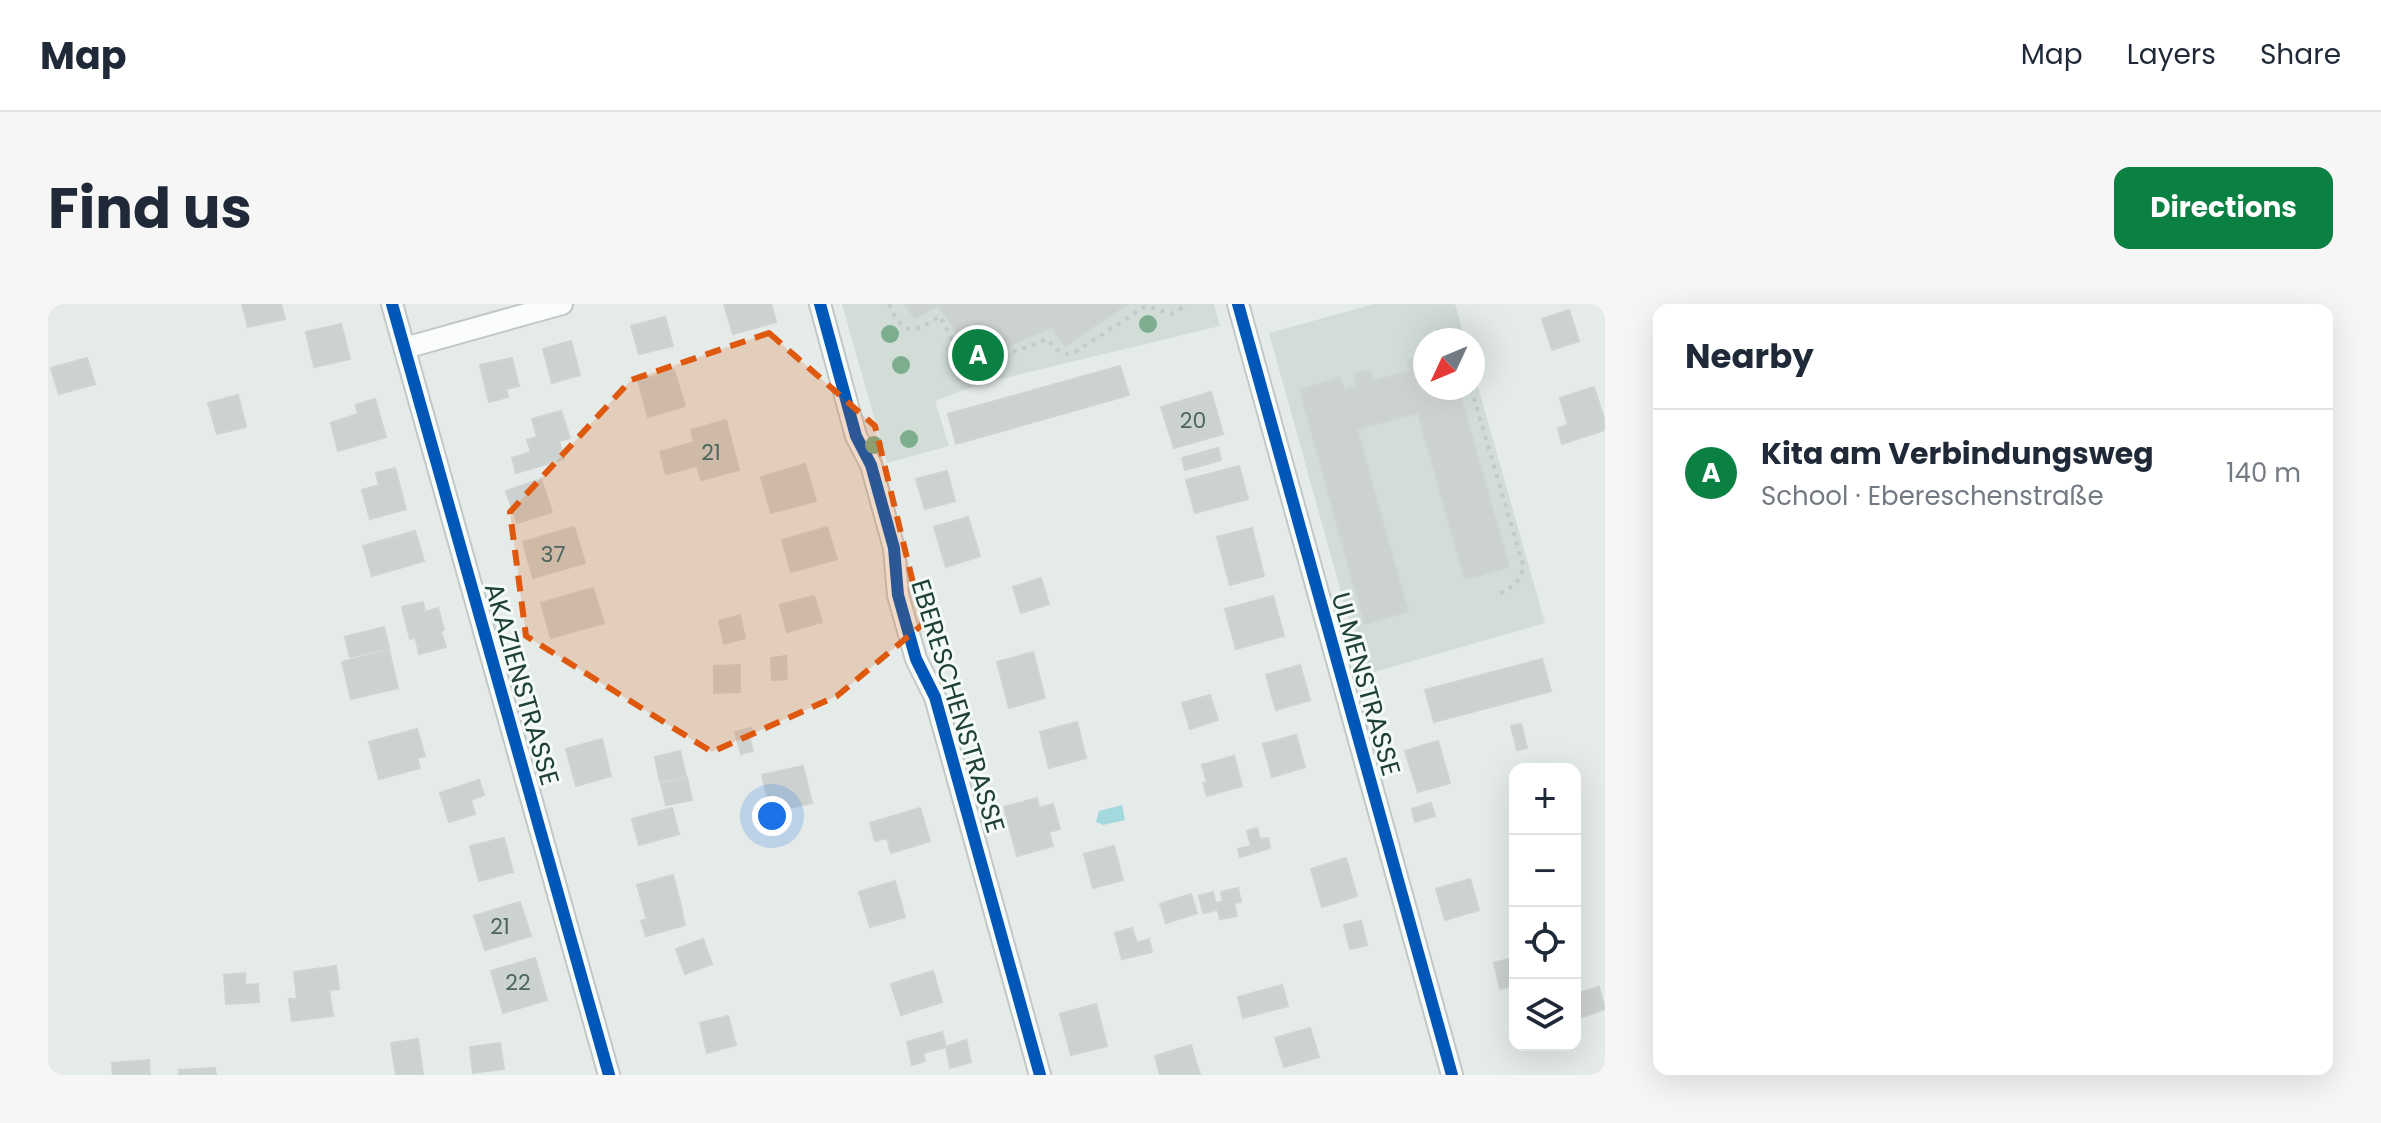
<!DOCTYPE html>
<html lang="en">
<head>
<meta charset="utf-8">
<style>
  :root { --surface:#fff; --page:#f6f6f7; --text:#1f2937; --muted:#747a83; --line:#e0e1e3; --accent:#0b8043 }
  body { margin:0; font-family:Poppins,sans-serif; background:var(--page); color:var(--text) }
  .controls { position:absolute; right:24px; bottom:24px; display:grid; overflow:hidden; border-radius:16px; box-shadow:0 8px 32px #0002 }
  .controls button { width:72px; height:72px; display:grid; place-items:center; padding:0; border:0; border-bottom:2px solid var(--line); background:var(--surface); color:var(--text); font:40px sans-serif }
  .compass { position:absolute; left:1365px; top:24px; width:72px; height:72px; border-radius:50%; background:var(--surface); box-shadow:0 8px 32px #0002; rotate:226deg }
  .you { position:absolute; left:724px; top:512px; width:28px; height:28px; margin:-20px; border:6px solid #fff; border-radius:50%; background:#1a73e8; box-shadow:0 0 0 12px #1a73e833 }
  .badge { display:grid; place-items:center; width:52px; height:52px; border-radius:50%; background:var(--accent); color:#fff; font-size:26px; font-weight:700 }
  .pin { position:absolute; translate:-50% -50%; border:4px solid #fff; box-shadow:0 2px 8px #0006 }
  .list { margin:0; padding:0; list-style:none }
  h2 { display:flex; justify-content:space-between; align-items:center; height:104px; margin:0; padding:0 32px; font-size:34px }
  h2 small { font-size:26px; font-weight:400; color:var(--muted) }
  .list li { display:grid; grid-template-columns:52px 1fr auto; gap:24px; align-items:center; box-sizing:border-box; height:128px; padding:0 32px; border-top:2px solid var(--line) }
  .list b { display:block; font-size:30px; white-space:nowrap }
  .list p { margin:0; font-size:26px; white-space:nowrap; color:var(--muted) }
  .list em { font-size:26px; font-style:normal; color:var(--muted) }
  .icon { flex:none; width:44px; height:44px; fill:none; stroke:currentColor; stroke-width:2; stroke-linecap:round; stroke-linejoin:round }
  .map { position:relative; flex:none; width:1557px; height:771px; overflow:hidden; border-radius:16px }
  header { display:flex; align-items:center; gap:48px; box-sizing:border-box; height:112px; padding:0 40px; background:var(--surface); border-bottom:2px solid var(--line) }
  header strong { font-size:38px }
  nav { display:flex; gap:44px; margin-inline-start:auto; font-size:28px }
  .intro { display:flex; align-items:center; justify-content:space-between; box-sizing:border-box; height:192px; padding:0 48px }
  h1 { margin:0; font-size:56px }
  .button { padding:20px 36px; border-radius:16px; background:var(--accent); color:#fff; font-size:28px; font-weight:700 }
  main { display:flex; gap:48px; padding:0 48px }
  aside { flex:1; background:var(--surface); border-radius:16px; box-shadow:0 8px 32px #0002 }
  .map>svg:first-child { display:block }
  .built { fill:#d2ddd8 }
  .water { fill:#a2d8de }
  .building { fill:#ccd2cf; stroke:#ced4d1; stroke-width:2 }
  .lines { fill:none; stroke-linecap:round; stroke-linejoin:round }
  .minor-casing { stroke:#c2c8c5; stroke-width:24 }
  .path { stroke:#c1cbc7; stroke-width:4; stroke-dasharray:4 6; stroke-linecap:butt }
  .minor { stroke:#fbfcfc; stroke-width:20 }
  .cycleway-casing { stroke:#f4faf6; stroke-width:17 }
  .cycleway { stroke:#0057b8; stroke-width:12 }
  .tree { fill:#7cae8d }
  .marked { fill:#de580e; fill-opacity:0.2; stroke:#de580e; stroke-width:6; stroke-dasharray:16 10; stroke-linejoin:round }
  .labels { text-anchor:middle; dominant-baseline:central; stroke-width:6; stroke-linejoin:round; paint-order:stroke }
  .number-label { font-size:22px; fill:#4c665e }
  .street-label { font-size:26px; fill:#204137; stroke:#f4faf6 }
</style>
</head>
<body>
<header>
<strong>Map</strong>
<nav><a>Map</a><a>Layers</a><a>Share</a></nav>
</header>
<div class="intro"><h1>Find us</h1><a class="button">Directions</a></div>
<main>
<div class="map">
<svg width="1557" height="771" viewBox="0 0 1557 771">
  <rect width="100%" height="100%" fill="#e5ebe8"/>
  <!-- built -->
  <g class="built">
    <polygon points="794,0 1166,0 1172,22 932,80 887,97 901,142 839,159"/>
    <polygon points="1326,0 1407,0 1417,36 1377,36 1377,84 1425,84 1425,65 1497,319 1316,371 1221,29"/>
  </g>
  <!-- water -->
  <polygon class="water" points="1074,501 1077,516 1055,521 1048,518 1051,507"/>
  <!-- building -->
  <g class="building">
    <polygon points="194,0 233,0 237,15 200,23"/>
    <polygon points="676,0 723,0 728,18 685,30"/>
    <polygon points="857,0 1079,0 1017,42 1004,23 923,58 911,32 890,1 867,15"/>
    <polygon points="1521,6 1531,37 1504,46 1494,15"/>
    <polygon points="617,13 625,42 591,50 583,22"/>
    <polygon points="293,20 302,55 266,63 258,28"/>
    <polygon points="523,37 532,71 504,79 495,45"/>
    <polygon points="1377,51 1377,84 1410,84 1440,189 1396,201 1370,109 1309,125 1336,223 1293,235 1252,86 1292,74 1296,86 1309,82 1306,70 1322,66 1325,77 1362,67 1359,56"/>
    <polygon points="39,54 47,80 11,90 3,64"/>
    <polygon points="464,54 471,82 458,85 460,93 441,98 432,61"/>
    <polygon points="1072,62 1081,91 908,140 900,110"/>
    <polygon points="626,66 637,102 600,113 590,77"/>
    <polygon points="1546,83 1557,118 1557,126 1514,140 1510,124 1520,121 1512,94"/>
    <polygon points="1163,88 1175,130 1126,144 1113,103"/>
    <polygon points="190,91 198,123 169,130 160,99"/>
    <polygon points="327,95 338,133 290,147 283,119 310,110 308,101"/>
    <polygon points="513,107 522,134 511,137 516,155 468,169 464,154 483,148 479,136 489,133 484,115"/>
    <polygon points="678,116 691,166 653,176 649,162 618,170 612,148 646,138 643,126"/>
    <polygon points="1170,144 1173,156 1137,166 1134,154"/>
    <polygon points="757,160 768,197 723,209 713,173"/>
    <polygon points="1191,162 1200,195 1147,209 1138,176"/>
    <polygon points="347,164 358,205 322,215 314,186 331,181 328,169"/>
    <polygon points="899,167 907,197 877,205 868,175"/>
    <polygon points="493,175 504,208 469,219 458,187"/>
    <polygon points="1440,189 1461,263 1417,275 1396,201"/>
    <polygon points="920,213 932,252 898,263 886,223"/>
    <polygon points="526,223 537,259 485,274 475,238"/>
    <polygon points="779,223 789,255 743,268 734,236"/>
    <polygon points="1336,223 1360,307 1317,320 1293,235"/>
    <polygon points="1204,224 1216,272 1182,281 1169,233"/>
    <polygon points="367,227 376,257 324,272 315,242"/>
    <polygon points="993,274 1001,300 973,309 965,283"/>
    <polygon points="545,284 556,319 503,334 493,299"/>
    <polygon points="766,292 774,318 739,328 732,301"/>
    <polygon points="1225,292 1236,332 1188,345 1177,305"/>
    <polygon points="375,298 377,308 390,304 396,326 362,335 354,303"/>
    <polygon points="692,311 697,334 676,340 671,317"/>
    <polygon points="336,323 341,344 302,353 297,333"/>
    <polygon points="393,328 398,343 371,350 368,335"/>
    <polygon points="341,346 350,384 303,395 294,358"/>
    <polygon points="985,348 997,394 961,404 949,358"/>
    <polygon points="738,352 739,375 724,376 723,354"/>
    <polygon points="1494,355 1503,387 1386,418 1377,386"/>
    <polygon points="692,361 692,388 666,389 666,362"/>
    <polygon points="1252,361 1262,396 1228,406 1218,371"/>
    <polygon points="1162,391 1170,416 1142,425 1134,399"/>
    <polygon points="1029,418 1038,454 1001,464 992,428"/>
    <polygon points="1473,420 1479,444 1469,446 1463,422"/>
    <polygon points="703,424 705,431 701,432 705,447 693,450 687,428"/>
    <polygon points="369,425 377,452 369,454 372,464 331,475 321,438"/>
    <polygon points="1248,431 1257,463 1224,473 1215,440"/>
    <polygon points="554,435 563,472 528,482 518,445"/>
    <polygon points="1390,437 1402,479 1370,488 1357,447"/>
    <polygon points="632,447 638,472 612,478 607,453"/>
    <polygon points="1186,452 1194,482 1159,492 1155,479 1159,478 1154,461"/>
    <polygon points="755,462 764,499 723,508 714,471"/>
    <polygon points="639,474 644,496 618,501 613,480"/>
    <polygon points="431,476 436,491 423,496 427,510 401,518 392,489"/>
    <polygon points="989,494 991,504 1005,500 1012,525 1001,528 1005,542 969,552 956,503"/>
    <polygon points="1383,499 1387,512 1367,518 1364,505"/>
    <polygon points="624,504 631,530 591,541 584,515"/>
    <polygon points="872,504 882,537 843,549 839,534 827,537 822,519"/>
    <polygon points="1209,524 1212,535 1220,534 1222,544 1192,553 1190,545 1203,542 1199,527"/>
    <polygon points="456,534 465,568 431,577 422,542"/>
    <polygon points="1066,542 1075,576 1045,584 1036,550"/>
    <polygon points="1298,554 1309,592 1274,603 1263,565"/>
    <polygon points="625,571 634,606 599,616 589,581"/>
    <polygon points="1422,575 1431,606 1397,616 1388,585"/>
    <polygon points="847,577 857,613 822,623 811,588"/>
    <polygon points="1190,584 1193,598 1186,599 1189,612 1172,615 1168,599 1175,597 1173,588"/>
    <polygon points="1165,588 1169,606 1155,609 1151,592"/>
    <polygon points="1143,590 1149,609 1118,619 1112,600"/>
    <polygon points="472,598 483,632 437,646 426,612"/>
    <polygon points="633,606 637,621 598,632 593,617"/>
    <polygon points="1313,617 1319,641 1302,645 1296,621"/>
    <polygon points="1084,624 1089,639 1101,635 1104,648 1074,655 1067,629"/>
    <polygon points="655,635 664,660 637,670 628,645"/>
    <polygon points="1467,653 1467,681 1452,685 1446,659"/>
    <polygon points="487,654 499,696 455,709 443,667"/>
    <polygon points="288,662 291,685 281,686 285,712 244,717 241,695 249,695 246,668"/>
    <polygon points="885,667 894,698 853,711 843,680"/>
    <polygon points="197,669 197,681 210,680 211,698 178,700 176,671"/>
    <polygon points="1234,681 1240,702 1195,714 1190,693"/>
    <polygon points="1551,683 1557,705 1531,714 1527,703 1527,690"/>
    <polygon points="1048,700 1059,742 1023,751 1012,710"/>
    <polygon points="680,712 688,741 659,749 652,719"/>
    <polygon points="1262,724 1271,753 1236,763 1227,734"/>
    <polygon points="894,728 898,743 875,749 877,757 864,761 859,738"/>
    <polygon points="370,735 375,771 348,771 343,739"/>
    <polygon points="918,736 923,758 902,764 898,743"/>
    <polygon points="452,739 456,765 425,769 422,743"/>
    <polygon points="1143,741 1152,771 1112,771 1107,752"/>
    <polygon points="101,756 102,771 65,771 64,759"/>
    <polygon points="167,764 168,771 131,771 131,766"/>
  </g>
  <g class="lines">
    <defs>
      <g id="minor">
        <polyline points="344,0 561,771"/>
        <polyline points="772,0 808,132 823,161 846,244 850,291 868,355 887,393 992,771"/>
        <polyline points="1190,0 1404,771"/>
        <polyline points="357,44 514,0"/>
      </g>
    </defs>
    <!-- minor casing -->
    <use href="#minor" class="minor-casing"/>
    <!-- path -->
    <g class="path">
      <path d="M841 0C855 32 865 30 892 12L921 69"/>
      <polyline points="1388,27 1406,26 1409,36"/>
      <path d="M965 48 999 35C1008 45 1013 53 1027 48L1098 2 1123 10 1140 0"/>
      <polyline points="1423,84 1476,264 1468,280 1449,291"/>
    </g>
    <!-- minor -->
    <use href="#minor" class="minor"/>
    <defs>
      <g id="cycleway">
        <polyline points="344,0 561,771"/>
        <polyline points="772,0 808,132 823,161 846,244 850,291 868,355 887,393 992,771"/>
        <polyline points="1190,0 1404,771"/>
      </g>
    </defs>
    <!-- cycleway casing -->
    <use href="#cycleway" class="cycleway-casing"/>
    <!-- cycleway -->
    <use href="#cycleway" class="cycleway"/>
  </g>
  <!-- trees -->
  <g class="tree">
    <circle cx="1100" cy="20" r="9"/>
    <circle cx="842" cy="30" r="9"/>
    <circle cx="853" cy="61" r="9"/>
    <circle cx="861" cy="135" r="9"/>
    <circle cx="826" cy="141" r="9"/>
  </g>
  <!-- marked area -->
  <path class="marked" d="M721 29 827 122 875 320 789 392 664 448 478 332 462 208 583 76Z"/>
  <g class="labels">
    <!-- number labels -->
    <g class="number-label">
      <text x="1145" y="116">20</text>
      <text x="663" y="148">21</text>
      <text x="505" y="250">37</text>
      <text x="452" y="622">21</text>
      <text x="470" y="678">22</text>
    </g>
    <!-- street labels -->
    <g class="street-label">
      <text transform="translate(474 380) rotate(74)">AKAZIENSTRASSE</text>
      <text transform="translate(1318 380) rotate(74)">ULMENSTRASSE</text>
      <text transform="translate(910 402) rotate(73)">EBERESCHENSTRASSE</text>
    </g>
  </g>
</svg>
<div class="controls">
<button>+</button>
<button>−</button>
<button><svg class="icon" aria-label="locate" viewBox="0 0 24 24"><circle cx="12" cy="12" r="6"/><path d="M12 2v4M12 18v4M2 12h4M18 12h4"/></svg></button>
<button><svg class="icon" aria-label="layers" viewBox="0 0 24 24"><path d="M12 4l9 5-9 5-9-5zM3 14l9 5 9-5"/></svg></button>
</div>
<svg class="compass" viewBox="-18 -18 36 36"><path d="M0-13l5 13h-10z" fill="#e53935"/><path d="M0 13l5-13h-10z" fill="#747a83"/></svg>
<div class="you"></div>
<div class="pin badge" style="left:930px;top:51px">A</div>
</div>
<aside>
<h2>Nearby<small></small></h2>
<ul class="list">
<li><span class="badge">A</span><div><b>Kita am Verbindungsweg</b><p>School · Ebereschenstraße</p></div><em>140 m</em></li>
</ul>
</aside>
</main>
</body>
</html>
